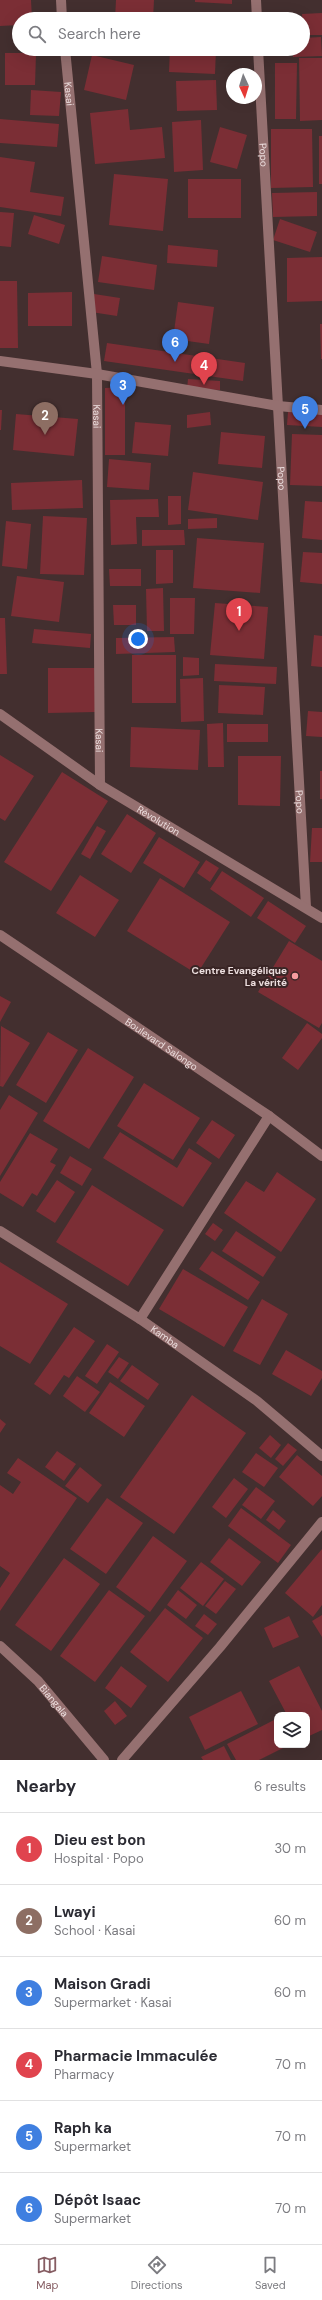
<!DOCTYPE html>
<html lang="en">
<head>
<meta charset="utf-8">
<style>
  :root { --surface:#fff; --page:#f2f2f3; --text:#2b2b33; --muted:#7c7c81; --line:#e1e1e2; --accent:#865d63 }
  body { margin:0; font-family:"DM Sans",sans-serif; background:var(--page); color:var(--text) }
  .controls { position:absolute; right:12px; bottom:12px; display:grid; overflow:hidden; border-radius:8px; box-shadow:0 4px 16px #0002 }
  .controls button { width:36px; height:36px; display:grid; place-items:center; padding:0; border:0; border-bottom:1px solid var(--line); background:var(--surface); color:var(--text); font:20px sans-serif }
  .compass { position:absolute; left:226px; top:68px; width:36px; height:36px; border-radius:50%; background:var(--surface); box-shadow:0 4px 16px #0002; rotate:176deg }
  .you { position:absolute; left:138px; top:639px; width:14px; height:14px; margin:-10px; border:3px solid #fff; border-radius:50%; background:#1a73e8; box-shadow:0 0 0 6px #1a73e833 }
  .badge { display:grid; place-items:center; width:26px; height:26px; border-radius:50%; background:var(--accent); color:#fff; font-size:13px; font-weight:700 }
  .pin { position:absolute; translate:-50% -33px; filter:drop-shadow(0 1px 2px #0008) }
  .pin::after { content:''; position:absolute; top:21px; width:14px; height:12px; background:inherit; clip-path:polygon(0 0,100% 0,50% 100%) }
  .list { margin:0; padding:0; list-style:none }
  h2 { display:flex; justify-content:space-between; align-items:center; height:52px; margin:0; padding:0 16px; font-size:17px }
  h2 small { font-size:13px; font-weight:400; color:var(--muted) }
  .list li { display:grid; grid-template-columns:26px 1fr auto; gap:12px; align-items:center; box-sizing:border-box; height:72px; padding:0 16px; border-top:1px solid var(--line) }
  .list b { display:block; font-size:15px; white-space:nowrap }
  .list p { margin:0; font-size:13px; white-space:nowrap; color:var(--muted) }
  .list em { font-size:13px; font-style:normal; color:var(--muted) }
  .icon { flex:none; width:22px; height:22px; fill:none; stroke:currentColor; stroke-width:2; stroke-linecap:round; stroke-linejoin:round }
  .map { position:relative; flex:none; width:322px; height:1760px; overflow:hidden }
  .search { position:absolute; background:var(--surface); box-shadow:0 4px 16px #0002; left:12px; right:12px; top:12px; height:44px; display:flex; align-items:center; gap:10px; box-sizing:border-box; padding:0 14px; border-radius:22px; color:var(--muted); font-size:15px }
  .sheet { height:484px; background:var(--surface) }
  nav { display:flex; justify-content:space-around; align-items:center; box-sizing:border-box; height:56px; border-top:1px solid var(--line); background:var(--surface); font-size:11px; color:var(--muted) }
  nav a { display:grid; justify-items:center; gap:2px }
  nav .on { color:var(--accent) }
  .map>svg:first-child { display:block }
  .building { fill:#7b2e35 }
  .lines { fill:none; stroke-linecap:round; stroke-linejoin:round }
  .minor { stroke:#957070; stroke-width:10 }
  .poi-dot { fill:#f59b9e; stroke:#392525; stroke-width:1.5 }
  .labels { text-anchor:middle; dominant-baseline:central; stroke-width:4; stroke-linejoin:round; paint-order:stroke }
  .street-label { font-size:10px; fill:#ecdede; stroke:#392525 }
  .poi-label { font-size:10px; font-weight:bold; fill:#ecdede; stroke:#392525; text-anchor:end }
</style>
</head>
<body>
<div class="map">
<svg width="322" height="1760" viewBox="0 0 322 1760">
  <rect width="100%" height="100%" fill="#432f2f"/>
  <!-- building -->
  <g class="building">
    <polygon points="0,0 31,0 32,19 19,19 19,25 0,26"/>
    <polygon points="116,0 154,0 153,19 115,19"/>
    <polygon points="195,0 232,0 232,4 195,2"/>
    <polygon points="322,13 322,35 303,35 302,14"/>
    <polygon points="321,37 322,56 293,57 293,49 303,49 303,38"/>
    <polygon points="170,49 216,49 215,74 169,72"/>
    <polygon points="5,53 36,53 35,85 5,85"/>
    <polygon points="92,55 134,65 126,100 84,90"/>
    <polygon points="299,58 322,58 322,120 300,121"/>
    <polygon points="275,63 297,63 296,119 275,119"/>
    <polygon points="216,80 217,110 177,111 176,81"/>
    <polygon points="31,90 61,92 59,116 30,115"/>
    <polygon points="128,109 130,130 162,127 165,158 95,164 90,113"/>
    <polygon points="0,119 59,124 57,147 0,143"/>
    <polygon points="201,120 203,170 174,172 172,122"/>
    <polygon points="220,127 247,135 237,169 210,162"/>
    <polygon points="271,129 312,129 313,187 271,188"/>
    <rect x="319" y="136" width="3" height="48"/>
    <polygon points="0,157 35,162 30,192 64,197 61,216 0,207"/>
    <polygon points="114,174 168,179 163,231 109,225"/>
    <rect x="188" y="179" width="53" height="39"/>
    <polygon points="317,192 317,216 273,217 272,193"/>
    <polygon points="0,212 14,213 11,247 0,246"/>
    <polygon points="34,215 65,225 59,244 28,234"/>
    <polygon points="280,219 317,232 310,252 273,240"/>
    <polygon points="168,245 218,250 217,267 167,263"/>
    <polygon points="102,256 157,265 154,290 98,282"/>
    <polygon points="322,257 322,301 287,302 287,258"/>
    <polygon points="0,281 17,281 18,348 0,348"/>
    <polygon points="72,292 72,326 28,326 28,293"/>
    <polygon points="94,294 120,298 117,316 91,312"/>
    <polygon points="178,302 214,307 209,344 173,339"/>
    <polygon points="320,324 322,324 322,359 321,359"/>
    <polygon points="107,343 245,363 243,381 104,361"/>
    <polygon points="188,379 220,381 220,390 187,389"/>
    <polygon points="125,387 125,455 105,455 105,388"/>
    <polygon points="0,410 2,410 1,430 0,430"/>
    <polygon points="210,412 211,425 187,428 187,415"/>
    <polygon points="288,412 322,414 322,427 287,425"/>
    <polygon points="16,414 78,419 74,456 13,450"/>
    <polygon points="135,422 171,425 168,456 132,453"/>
    <polygon points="221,432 265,436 262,468 218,464"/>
    <polygon points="292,434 322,435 322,486 290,485"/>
    <polygon points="109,459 151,463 149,490 107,487"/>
    <polygon points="193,472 263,482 258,520 188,510"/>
    <polygon points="82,480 83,508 12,510 11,483"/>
    <polygon points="168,496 181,496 181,524 168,525"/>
    <polygon points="158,499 159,517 136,517 137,544 111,545 110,500"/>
    <polygon points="305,501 322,502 322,540 302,538"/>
    <polygon points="43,516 87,518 84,575 40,574"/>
    <polygon points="217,518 217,528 188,529 188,519"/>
    <polygon points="6,521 31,524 27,569 2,566"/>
    <polygon points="142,530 184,530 185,545 142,546"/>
    <polygon points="197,538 264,543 260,593 193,588"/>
    <polygon points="156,550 173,550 173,583 156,584"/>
    <polygon points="303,552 322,553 322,584 300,582"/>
    <polygon points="109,569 141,569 141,586 110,586"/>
    <polygon points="17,576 64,582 59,622 11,616"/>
    <polygon points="163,588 164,631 147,631 146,589"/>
    <polygon points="170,598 195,598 194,634 170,634"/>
    <polygon points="215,603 268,607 264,659 210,655"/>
    <polygon points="113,605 136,605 136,625 114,625"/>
    <polygon points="0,618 5,618 7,674 0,674"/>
    <polygon points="34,629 91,634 90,648 32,643"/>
    <polygon points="314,635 322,636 322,667 311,666"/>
    <polygon points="174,637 175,652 116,654 116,638"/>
    <rect x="132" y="655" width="44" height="48"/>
    <polygon points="183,657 199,658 199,675 183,676"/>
    <polygon points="215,664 277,667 276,684 214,681"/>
    <polygon points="48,668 96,668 96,712 48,713"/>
    <polygon points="203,678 204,721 181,722 180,679"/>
    <polygon points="219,685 265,687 263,715 218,713"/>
    <polygon points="308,711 322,712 322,737 306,736"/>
    <polygon points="223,723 224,767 208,767 207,724"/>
    <rect x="227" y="724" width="41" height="18"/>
    <polygon points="131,727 200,730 198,770 130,767"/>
    <polygon points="0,755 34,776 5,821 0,818"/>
    <polygon points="238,756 281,756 280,806 238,805"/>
    <rect x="320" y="771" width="2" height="28"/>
    <polygon points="62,772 108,801 51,891 4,862"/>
    <polygon points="127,814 156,833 131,873 101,854"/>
    <polygon points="97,826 106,831 90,859 81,854"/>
    <polygon points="312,828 322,828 322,862 310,862"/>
    <polygon points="159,837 200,862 184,888 143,863"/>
    <polygon points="206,860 219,868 210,882 197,873"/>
    <polygon points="222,871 264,898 251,917 210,889"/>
    <polygon points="80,875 119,900 95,937 56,913"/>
    <polygon points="160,878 230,922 197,974 127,931"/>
    <polygon points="268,901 306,926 295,943 257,918"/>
    <polygon points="289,941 322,961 322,1023 319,1028 258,992"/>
    <polygon points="0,996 11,1002 0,1022"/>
    <polygon points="307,1023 322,1034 322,1038 298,1070 282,1058"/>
    <polygon points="1,1026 30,1043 3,1087 0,1086"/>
    <polygon points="48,1032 78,1050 46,1103 16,1085"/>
    <polygon points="88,1048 134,1077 89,1149 43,1121"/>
    <polygon points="144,1083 200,1118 173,1160 117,1126"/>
    <polygon points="9,1095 38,1113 0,1176 0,1110"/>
    <polygon points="212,1120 235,1135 219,1159 196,1143"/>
    <polygon points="120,1132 177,1168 189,1148 212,1163 183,1207 103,1158"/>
    <polygon points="30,1133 58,1149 50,1162 56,1165 37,1196 32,1193 23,1207 0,1193 0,1182"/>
    <polygon points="70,1156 92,1169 82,1186 60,1173"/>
    <polygon points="277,1172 316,1199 281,1252 224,1213 246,1181 264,1192"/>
    <polygon points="57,1180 75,1192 55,1223 36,1211"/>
    <polygon points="92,1185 164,1230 128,1286 56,1242"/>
    <polygon points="213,1223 223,1230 215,1241 205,1234"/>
    <polygon points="236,1231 276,1257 263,1277 222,1251"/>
    <polygon points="212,1251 260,1282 248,1300 199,1269"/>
    <polygon points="0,1262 68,1304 30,1364 0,1346"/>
    <polygon points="183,1269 248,1307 224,1347 159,1309"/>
    <polygon points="262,1299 288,1314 260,1365 233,1351"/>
    <polygon points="74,1327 95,1341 69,1378 64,1375 50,1395 34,1384"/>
    <polygon points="107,1344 119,1352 97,1384 85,1376"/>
    <polygon points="286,1350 322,1371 322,1378 311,1396 272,1374"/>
    <polygon points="119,1357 129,1363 118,1379 108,1372"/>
    <polygon points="132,1365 159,1384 148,1400 120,1381"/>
    <polygon points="77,1376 100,1392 85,1412 63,1396"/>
    <polygon points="110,1382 145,1406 124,1437 89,1413"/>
    <polygon points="192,1395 246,1433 174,1534 120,1497"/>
    <polygon points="0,1419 6,1424 0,1433"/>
    <polygon points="270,1435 281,1445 271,1458 259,1448"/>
    <polygon points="288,1443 297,1450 283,1466 275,1459"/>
    <polygon points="57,1451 76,1464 64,1481 45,1467"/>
    <polygon points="256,1453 278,1468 264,1487 242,1472"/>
    <polygon points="297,1455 322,1476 322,1496 313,1506 279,1477"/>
    <polygon points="18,1458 77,1498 0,1611 0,1588 10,1573 0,1566 0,1485 13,1494 21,1482 7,1473"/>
    <polygon points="80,1467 102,1485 88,1503 65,1486"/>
    <polygon points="234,1478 248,1489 226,1518 212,1507"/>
    <polygon points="256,1487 275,1501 261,1519 242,1505"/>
    <polygon points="107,1498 143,1523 106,1574 70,1549"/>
    <polygon points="241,1508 291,1545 278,1563 228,1526"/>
    <polygon points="273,1510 286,1521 279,1530 266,1520"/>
    <polygon points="153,1536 187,1561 150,1612 116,1587"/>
    <polygon points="229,1538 261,1562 242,1586 210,1562"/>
    <polygon points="322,1549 322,1605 313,1617 285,1593"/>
    <polygon points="64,1558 100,1584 51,1651 15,1625"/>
    <polygon points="201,1562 224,1579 203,1606 180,1588"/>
    <polygon points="225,1581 236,1589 216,1614 205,1606"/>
    <polygon points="109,1590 145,1616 95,1682 60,1656"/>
    <polygon points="178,1590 197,1605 186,1619 167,1605"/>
    <polygon points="165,1608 203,1638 168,1682 130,1652"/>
    <polygon points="204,1614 217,1624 208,1635 195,1626"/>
    <polygon points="322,1615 322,1637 312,1621"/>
    <polygon points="289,1616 299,1637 273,1648 264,1628"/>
    <polygon points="121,1666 147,1686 131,1708 105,1688"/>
    <polygon points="299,1666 322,1711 322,1730 307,1737 307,1715 287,1715 269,1681"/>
    <polygon points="241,1691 258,1724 205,1750 189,1717"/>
    <polygon points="115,1701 127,1716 115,1725 104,1711"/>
    <polygon points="276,1719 277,1745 289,1745 259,1760 236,1760 227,1744"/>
    <polygon points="224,1746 231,1760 203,1760 201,1757"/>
  </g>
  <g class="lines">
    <!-- minor -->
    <g class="minor">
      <polyline points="61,0 62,19"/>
      <polyline points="256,0 257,19"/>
      <path id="s1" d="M65 49 97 374 100 785"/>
      <path id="s2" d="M258 49 306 907"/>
      <polyline points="0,361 97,374 278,406 322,410"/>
      <path id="s3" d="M0 714 100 785 322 918"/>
      <path id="s4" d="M0 935 269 1116 322 1156"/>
      <path id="s5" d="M0 1231 140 1319 257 1401 322 1456"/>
      <polyline points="140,1319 269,1116"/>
      <path id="s6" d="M0 1646 38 1681 104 1760"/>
      <polyline points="122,1760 220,1647 322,1522"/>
    </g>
  </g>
  <!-- markers -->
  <circle class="poi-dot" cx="295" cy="976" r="4"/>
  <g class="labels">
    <!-- street labels -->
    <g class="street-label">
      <text stroke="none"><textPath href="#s1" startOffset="45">Kasai</textPath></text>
      <text stroke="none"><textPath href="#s2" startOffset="106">Popo</textPath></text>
      <text stroke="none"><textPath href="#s1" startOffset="369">Kasai</textPath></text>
      <text stroke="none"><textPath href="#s2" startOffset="430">Popo</textPath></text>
      <text stroke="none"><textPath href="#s1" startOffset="693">Kasai</textPath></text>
      <text stroke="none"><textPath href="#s2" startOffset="754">Popo</textPath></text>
      <text stroke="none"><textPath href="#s3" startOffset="191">Révolution</textPath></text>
      <text stroke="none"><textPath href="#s4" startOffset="195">Boulevard Salongo</textPath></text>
      <text stroke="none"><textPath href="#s5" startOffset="196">Kamba</textPath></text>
      <text stroke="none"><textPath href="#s6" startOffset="77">Biangala</textPath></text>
    </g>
    <!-- poi labels -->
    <g class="poi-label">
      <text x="287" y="970">Centre Evangélique<tspan x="287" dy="12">La vérité</tspan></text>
    </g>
  </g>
</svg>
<div class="controls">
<button><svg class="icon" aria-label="layers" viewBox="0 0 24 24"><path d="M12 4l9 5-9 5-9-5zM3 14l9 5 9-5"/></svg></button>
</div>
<svg class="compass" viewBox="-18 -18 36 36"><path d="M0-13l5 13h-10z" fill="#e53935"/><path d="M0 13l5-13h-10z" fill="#7c7c81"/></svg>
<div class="you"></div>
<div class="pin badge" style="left:239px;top:631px;background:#e0444e">1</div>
<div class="pin badge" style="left:45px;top:435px;background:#8d6e63">2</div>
<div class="pin badge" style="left:123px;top:405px;background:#3f7fe0">3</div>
<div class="pin badge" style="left:204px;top:385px;background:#e0444e">4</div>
<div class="pin badge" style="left:305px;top:429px;background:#3f7fe0">5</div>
<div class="pin badge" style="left:175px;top:362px;background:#3f7fe0">6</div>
<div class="search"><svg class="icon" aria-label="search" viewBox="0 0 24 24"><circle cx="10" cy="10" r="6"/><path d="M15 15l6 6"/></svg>Search here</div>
</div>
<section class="sheet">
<h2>Nearby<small>6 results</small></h2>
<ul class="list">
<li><span class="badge" style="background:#e0444e">1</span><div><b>Dieu est bon</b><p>Hospital · Popo</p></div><em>30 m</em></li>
<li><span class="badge" style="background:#8d6e63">2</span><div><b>Lwayi</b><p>School · Kasai</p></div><em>60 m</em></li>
<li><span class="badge" style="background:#3f7fe0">3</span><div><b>Maison Gradi</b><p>Supermarket · Kasai</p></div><em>60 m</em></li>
<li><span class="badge" style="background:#e0444e">4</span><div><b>Pharmacie Immaculée</b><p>Pharmacy</p></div><em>70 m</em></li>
<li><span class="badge" style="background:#3f7fe0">5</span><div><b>Raph ka</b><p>Supermarket</p></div><em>70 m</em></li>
<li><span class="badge" style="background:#3f7fe0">6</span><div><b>Dépôt Isaac</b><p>Supermarket</p></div><em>70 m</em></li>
</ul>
</section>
<nav>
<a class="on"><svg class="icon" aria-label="map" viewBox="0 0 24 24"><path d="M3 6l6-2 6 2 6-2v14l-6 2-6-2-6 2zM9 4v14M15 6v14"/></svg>Map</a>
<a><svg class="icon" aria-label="directions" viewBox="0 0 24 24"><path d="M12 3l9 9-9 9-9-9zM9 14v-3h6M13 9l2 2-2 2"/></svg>Directions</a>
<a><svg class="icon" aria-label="saved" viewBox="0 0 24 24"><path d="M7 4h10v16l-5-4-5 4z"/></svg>Saved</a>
</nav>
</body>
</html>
